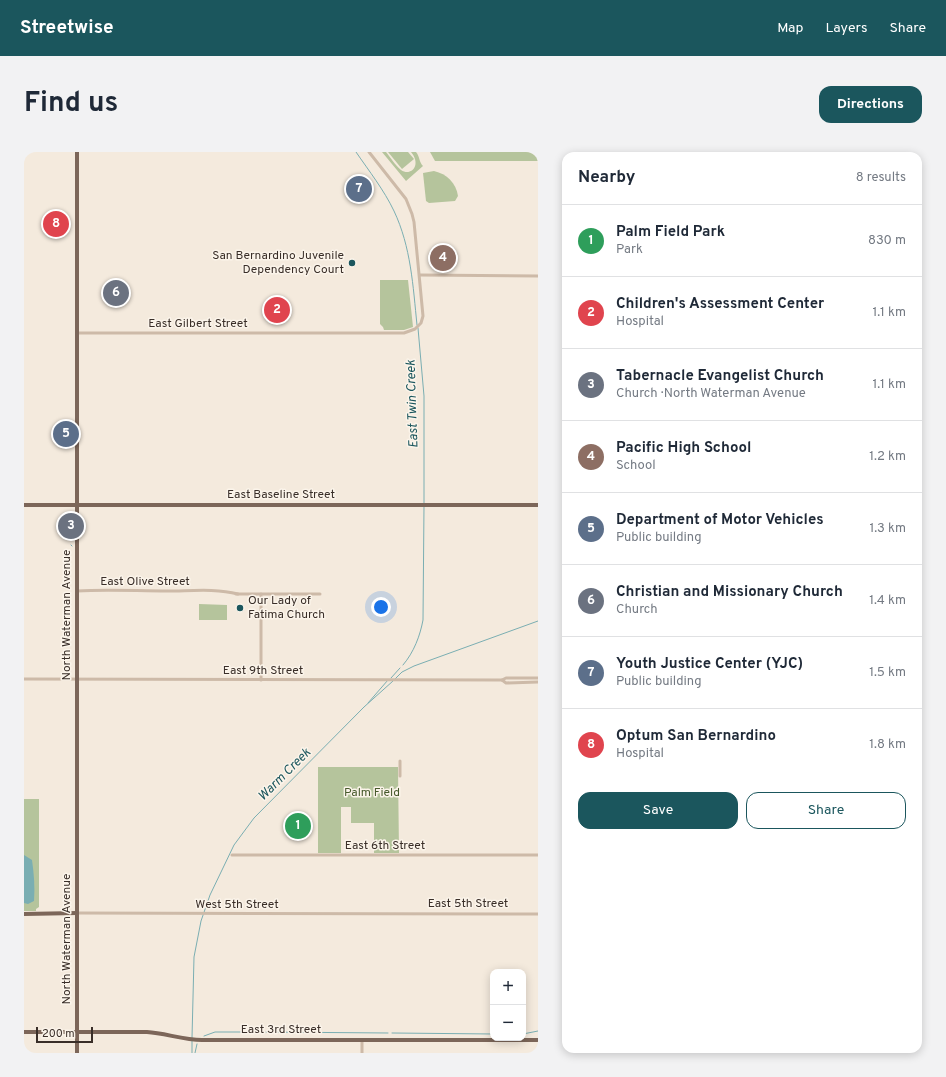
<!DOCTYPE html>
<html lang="en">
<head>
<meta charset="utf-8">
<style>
  :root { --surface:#fff; --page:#f2f2f3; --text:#1f2937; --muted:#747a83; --line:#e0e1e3; --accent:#1b565d }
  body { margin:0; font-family:Overpass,sans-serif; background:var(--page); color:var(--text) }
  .controls { position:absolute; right:12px; bottom:12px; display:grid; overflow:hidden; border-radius:8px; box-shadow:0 2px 10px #0003 }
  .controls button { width:36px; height:36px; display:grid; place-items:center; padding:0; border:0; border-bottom:1px solid var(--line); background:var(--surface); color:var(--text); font:20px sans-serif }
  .scale { position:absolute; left:12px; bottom:10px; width:57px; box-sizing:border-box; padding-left:4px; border:2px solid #392e28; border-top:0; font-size:11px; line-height:14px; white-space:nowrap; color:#392e28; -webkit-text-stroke:3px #fbf4ea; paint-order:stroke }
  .you { position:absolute; left:357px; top:455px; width:14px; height:14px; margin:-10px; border:3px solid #fff; border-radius:50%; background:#1a73e8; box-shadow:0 0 0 6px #1a73e833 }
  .badge { display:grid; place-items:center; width:26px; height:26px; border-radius:50%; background:var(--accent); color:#fff; font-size:13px; font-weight:700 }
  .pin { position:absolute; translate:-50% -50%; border:2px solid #fff; box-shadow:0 1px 4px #0006 }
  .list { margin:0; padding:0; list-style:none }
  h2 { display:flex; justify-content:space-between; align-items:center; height:52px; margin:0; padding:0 16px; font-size:17px }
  h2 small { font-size:13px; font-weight:400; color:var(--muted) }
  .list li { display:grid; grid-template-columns:26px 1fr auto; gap:12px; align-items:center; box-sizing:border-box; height:72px; padding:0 16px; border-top:1px solid var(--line) }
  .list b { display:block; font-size:15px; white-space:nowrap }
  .list p { margin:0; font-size:13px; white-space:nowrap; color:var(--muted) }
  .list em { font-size:13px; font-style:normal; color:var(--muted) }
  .actions { display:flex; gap:8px; padding:12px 16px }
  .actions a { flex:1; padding:9px 0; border:1px solid var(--accent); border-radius:12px; text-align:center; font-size:14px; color:var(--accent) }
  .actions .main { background:var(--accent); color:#fff }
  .map { position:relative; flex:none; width:514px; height:901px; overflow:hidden; border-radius:12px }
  header { display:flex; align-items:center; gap:24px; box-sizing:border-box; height:56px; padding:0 20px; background:var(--accent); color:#fff }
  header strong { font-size:19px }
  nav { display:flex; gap:22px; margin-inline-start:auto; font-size:14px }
  .intro { display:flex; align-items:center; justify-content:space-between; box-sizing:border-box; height:96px; padding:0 24px }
  h1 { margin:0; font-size:28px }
  .button { padding:10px 18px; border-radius:12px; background:var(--accent); color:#fff; font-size:14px; font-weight:700 }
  main { display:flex; gap:24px; padding:0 24px }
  aside { flex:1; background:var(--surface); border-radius:12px; box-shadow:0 2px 10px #0003 }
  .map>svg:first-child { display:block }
  .green { fill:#b5c49c }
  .water { fill:#7aaeb2 }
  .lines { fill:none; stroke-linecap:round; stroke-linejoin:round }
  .stream { stroke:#7aaeb2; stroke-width:1 }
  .minor { stroke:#cdbaa8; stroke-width:3 }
  .major { stroke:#7c6659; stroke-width:4 }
  .poi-dot { fill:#1b565d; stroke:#fbf4ea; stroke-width:1.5 }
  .labels { text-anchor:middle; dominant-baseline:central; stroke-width:3; stroke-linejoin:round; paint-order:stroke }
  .poi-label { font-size:12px; fill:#392e28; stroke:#fbf4ea; text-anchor:end }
  .street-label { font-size:12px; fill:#392e28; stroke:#fbf4ea }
  .park-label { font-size:12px; fill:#46592b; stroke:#fbf4ea }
  .water-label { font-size:13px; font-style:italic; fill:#1b565d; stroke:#fbf4ea }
</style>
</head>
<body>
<header>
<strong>Streetwise</strong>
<nav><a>Map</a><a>Layers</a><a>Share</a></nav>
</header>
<div class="intro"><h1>Find us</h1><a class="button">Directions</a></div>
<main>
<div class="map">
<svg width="514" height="901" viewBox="0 0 514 901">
  <rect width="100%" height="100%" fill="#f4eadd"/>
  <!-- green -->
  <g class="green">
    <path d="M358 0H362C366 5 371 13 377 18 387 25 398 13 387 0H392C396 5 395 10 399 14L382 29Z"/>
    <polygon points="364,0 384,0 390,7 378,17"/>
    <polygon points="406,0 514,0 514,9 411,9"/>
    <path d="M410 19C423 22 432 31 434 44L431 49 405 51 402 49 399 21Z"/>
    <polygon points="356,128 384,128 389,175 380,178 360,178 359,175 356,172"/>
    <polygon points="175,452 203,453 203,468 175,468"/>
    <polygon points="294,615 374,615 375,701 350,701 350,671 327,671 327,655 317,655 317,701 294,701"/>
    <polygon points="0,647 15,647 15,755 12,757 12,759 0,759"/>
  </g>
  <!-- water -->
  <path class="water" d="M0 703 8 708C10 722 11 735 10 749L4 752 0 751Z"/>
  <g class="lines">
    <!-- stream -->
    <g class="stream">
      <path d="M332 0C345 19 360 38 370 59 387 95 389 134 393 173"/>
      <polyline points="394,176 400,244 400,351"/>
      <polyline points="47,393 48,394"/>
      <path d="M379 513C390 500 396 484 399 468L400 354"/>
      <polyline points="367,526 376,516"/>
      <polyline points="371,527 378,520 390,514 514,469"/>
      <polyline points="344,551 364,528"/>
      <polyline points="242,880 364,881"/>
      <polyline points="368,881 469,882"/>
      <polyline points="499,882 514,879"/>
      <polyline points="180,884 191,880 237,880"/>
      <polyline points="168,886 170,805 177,769 186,743 210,693 230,666 340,555 369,529"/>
      <polyline points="168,901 168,889"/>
      <polyline points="171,901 173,892"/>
    </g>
    <!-- minor -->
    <g class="minor">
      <polyline points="396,123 514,124"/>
      <polyline points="53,181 380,181 391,177 397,171 399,164 390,70 388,62 382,47 345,0"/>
      <path d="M53 439C83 437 113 439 143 439 166 439 191 436 214 442"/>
      <polyline points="212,442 296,442"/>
      <polyline points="237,442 237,528"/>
      <polyline points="0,527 478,528 482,531 514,530"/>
      <polyline points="478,528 482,526 514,526"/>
      <polyline points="376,624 376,609"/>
      <polyline points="208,703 514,703"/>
      <polyline points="53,761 514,762"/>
      <polyline points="338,888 338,901"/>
    </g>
    <!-- major -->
    <g class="major">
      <polyline points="0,353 514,353"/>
      <polyline points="0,762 53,761"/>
      <path d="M0 880H123C141 881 159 888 178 888H514"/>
      <polyline points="53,901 53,0"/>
    </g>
  </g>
  <!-- markers -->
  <g class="poi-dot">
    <circle cx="328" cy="111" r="4"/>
    <circle cx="216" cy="456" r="4"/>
  </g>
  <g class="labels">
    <!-- poi labels -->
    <g class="poi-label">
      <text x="320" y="104">San Bernardino Juvenile<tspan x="320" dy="14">Dependency Court</tspan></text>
      <text x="224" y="449" text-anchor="start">Our Lady of<tspan x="224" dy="14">Fatima Church</tspan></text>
    </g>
    <!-- street labels -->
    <g class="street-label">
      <text x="174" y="172">East Gilbert Street</text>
      <text x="257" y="343">East Baseline Street</text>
      <text x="121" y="430">East Olive Street</text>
      <text transform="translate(43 463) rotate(-90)">North Waterman Avenue</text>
      <text x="239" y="519">East 9th Street</text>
      <text x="361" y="694">East 6th Street</text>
      <text x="444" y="752">East 5th Street</text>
      <text x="213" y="753">West 5th Street</text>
      <text transform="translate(43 787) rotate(-90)">North Waterman Avenue</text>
      <text x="257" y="878">East 3rd Street</text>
    </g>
    <!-- park labels -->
    <g class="park-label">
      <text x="348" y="641">Palm Field</text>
    </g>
    <!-- water labels -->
    <g class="water-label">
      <text transform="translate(389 252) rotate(-92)">East Twin Creek</text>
      <text transform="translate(261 623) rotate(-45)">Warm Creek</text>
    </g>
  </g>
</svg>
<div class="controls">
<button>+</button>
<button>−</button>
</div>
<div class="scale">200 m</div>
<div class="you"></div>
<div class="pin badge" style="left:274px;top:674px;background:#2e9e5b">1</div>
<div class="pin badge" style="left:253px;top:158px;background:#e0444e">2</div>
<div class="pin badge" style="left:47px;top:374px;background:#6b7280">3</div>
<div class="pin badge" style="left:419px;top:106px;background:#8d6e63">4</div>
<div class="pin badge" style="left:42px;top:282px;background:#5c6f8a">5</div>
<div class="pin badge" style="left:92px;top:141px;background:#6b7280">6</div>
<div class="pin badge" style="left:335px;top:37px;background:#5c6f8a">7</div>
<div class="pin badge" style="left:32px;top:72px;background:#e0444e">8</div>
</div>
<aside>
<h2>Nearby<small>8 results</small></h2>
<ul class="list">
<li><span class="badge" style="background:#2e9e5b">1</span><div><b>Palm Field Park</b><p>Park</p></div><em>830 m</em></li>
<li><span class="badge" style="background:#e0444e">2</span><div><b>Children's Assessment Center</b><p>Hospital</p></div><em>1.1 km</em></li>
<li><span class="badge" style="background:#6b7280">3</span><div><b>Tabernacle Evangelist Church</b><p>Church · North Waterman Avenue</p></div><em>1.1 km</em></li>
<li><span class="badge" style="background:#8d6e63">4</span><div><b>Pacific High School</b><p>School</p></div><em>1.2 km</em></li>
<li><span class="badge" style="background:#5c6f8a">5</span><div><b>Department of Motor Vehicles</b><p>Public building</p></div><em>1.3 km</em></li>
<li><span class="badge" style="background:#6b7280">6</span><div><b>Christian and Missionary Church</b><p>Church</p></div><em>1.4 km</em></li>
<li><span class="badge" style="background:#5c6f8a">7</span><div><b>Youth Justice Center (YJC)</b><p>Public building</p></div><em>1.5 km</em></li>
<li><span class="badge" style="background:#e0444e">8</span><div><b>Optum San Bernardino</b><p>Hospital</p></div><em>1.8 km</em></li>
</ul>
<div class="actions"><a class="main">Save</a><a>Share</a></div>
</aside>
</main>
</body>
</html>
